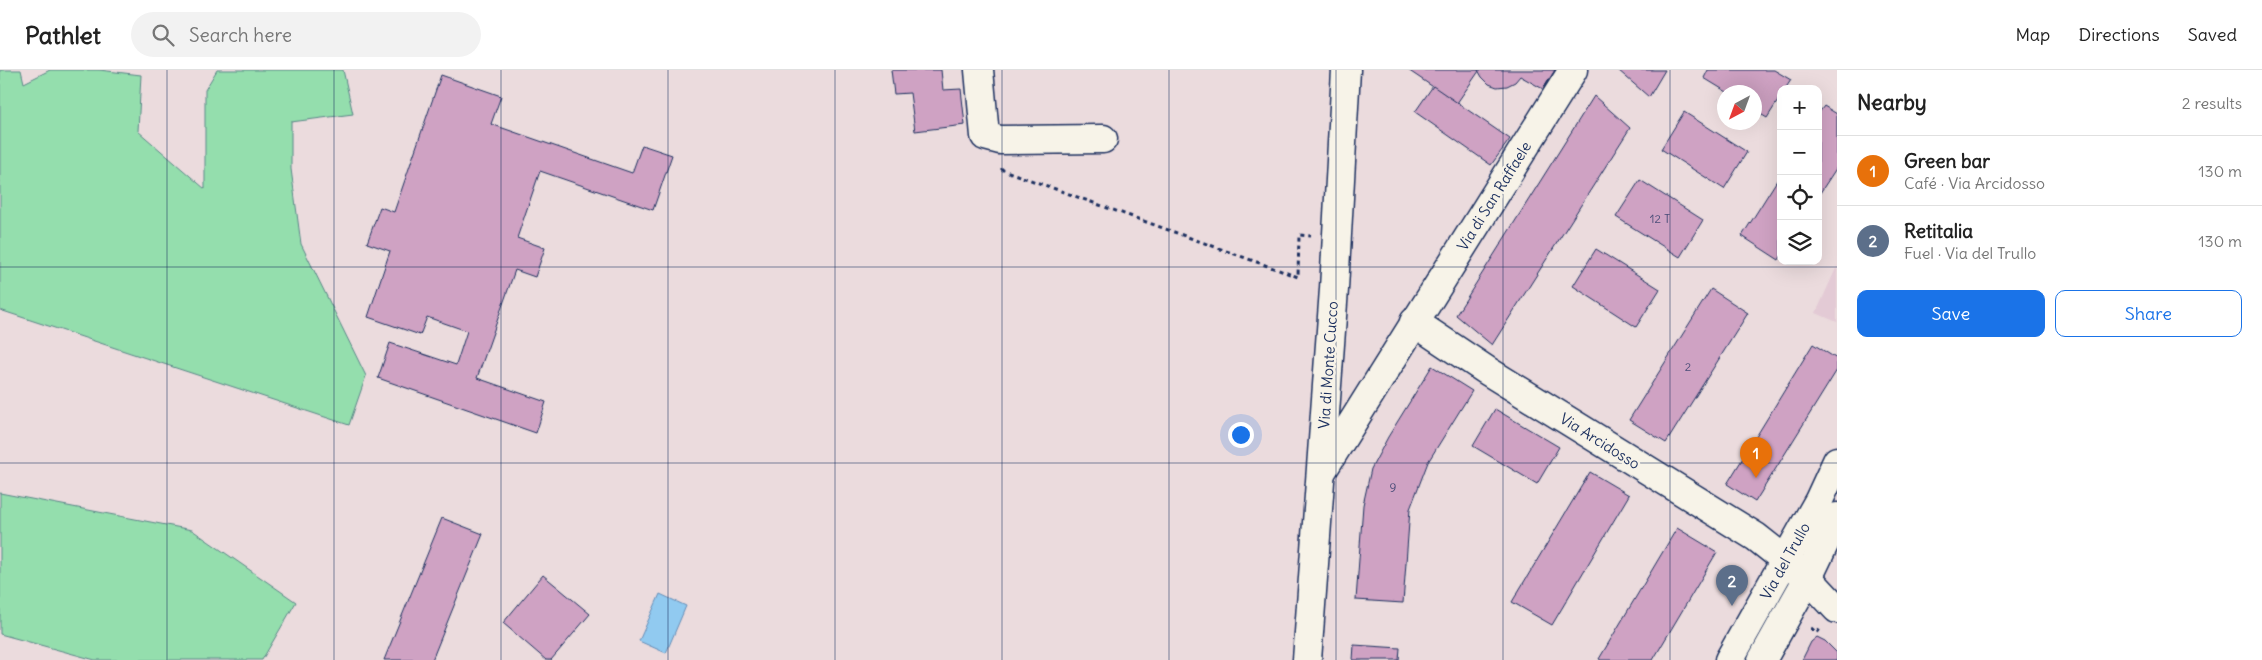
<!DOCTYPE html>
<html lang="en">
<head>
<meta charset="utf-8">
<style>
  :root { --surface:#fff; --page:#f2f2f2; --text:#222; --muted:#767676; --line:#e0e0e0; --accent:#1a73e8 }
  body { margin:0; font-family:Delius,sans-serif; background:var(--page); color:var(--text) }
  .controls { position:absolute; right:15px; top:15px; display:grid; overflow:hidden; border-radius:10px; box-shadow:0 5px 20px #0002 }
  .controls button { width:45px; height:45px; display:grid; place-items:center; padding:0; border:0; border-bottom:1px solid var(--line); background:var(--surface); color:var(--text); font:25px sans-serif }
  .compass { position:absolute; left:1717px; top:15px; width:45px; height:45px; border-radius:50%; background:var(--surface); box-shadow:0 5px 20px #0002; rotate:221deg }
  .you { position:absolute; left:1240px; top:364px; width:18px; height:18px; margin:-12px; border:4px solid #fff; border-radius:50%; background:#1a73e8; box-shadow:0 0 0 8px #1a73e833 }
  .badge { display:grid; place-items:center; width:32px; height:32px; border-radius:50%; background:var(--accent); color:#fff; font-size:16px; font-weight:700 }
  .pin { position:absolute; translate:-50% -41px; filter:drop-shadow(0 1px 2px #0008) }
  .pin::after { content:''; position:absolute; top:26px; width:18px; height:15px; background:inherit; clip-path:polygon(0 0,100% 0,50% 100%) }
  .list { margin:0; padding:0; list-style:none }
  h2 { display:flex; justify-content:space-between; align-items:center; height:65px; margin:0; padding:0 20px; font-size:21px }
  h2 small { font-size:16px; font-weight:400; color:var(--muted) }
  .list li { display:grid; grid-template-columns:32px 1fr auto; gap:15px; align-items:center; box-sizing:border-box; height:70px; padding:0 20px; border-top:1px solid var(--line) }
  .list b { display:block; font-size:19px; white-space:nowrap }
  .list p { margin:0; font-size:16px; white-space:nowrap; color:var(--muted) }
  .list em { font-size:16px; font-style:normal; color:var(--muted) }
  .actions { display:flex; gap:10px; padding:15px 20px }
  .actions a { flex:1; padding:11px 0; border:1px solid var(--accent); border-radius:10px; text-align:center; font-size:18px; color:var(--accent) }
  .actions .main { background:var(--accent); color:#fff }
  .icon { flex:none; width:28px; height:28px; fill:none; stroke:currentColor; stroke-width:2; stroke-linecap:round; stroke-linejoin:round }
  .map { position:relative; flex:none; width:1837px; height:590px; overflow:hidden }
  header { display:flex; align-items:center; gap:30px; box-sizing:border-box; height:70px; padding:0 25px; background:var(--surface); border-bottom:1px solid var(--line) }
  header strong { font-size:24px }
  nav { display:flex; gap:28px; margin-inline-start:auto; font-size:18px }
  .search { width:350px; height:45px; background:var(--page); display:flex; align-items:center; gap:12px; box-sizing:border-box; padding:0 18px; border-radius:28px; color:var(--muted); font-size:19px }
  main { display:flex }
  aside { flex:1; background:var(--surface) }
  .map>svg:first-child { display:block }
  .built { fill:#e3cad5 }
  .green { fill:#94dead; stroke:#588686 }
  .water { fill:#91caf0; stroke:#628cb6 }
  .building { fill:#cfa2c3; stroke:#1b2f5e }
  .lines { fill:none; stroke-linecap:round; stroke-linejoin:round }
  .minor-casing { stroke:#1b2f5e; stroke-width:31 }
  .tertiary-casing { stroke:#1b2f5e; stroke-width:31 }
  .path { stroke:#1b2f5e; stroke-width:3; stroke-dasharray:4 4; stroke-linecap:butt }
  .minor { stroke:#f7f3e8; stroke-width:28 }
  .tertiary { stroke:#f7f3e8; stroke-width:28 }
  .grid { fill:none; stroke:#1b2f5e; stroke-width:1; stroke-opacity:0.55 }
  .labels { text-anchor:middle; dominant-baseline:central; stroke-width:5; stroke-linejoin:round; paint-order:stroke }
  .number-label { font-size:12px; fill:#484c77 }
  .street-label { font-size:15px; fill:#1b2f5e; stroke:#f7f3e8 }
</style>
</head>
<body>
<header>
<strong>Pathlet</strong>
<div class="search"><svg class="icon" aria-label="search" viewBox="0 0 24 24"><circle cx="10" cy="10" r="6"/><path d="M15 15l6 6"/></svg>Search here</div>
<nav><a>Map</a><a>Directions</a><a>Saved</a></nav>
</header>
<main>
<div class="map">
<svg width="1837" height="590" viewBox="0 0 1837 590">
  <rect width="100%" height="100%" fill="#ebdbdd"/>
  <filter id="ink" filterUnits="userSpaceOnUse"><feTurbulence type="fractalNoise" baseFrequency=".02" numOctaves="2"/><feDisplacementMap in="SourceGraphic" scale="10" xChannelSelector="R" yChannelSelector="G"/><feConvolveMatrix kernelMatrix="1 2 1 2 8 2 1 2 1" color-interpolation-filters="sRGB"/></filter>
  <g filter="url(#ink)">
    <!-- built -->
    <polygon class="built" points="1837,196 1837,252 1816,243"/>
    <!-- green -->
    <g class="green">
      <polygon points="0,0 21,0 24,13 50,0 99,0 141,5 138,61 205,119 205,20 217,0 343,0 353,44 291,52 291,99 301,174 366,306 349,355 0,240"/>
      <polygon points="0,423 192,460 296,532 262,590 95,590 0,564"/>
    </g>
    <!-- water -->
    <polygon class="water" points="660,524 686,536 666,583 639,571"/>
    <!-- building -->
    <g class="building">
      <polygon points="891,0 941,0 943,20 961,19 965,55 915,61 910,23 894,24"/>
      <polygon points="1408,0 1478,0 1479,1 1457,33"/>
      <polygon points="1478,0 1555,0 1543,19 1520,6 1515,12 1507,16 1497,17 1489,14 1482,7"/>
      <polygon points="1618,0 1665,0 1649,27"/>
      <polygon points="1708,0 1774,0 1791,10 1785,19 1781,19 1781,26 1767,48 1754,40 1754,22 1727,22 1704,8"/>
      <polygon points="441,5 501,26 491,54 632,103 642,75 672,85 653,140 540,101 517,168 545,178 535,207 515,200 477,308 546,332 536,363 378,308 390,273 456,295 467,261 427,247 420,265 368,247 390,181 367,173 380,137 394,142"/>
      <polygon points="1433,16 1510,69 1491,95 1415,42"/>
      <polygon points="1594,26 1630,58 1492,275 1456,245"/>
      <polygon points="1824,36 1837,44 1837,97 1818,126 1818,44"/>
      <polygon points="1684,42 1747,82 1724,119 1661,79"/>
      <polygon points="1781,104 1781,186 1779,190 1742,166"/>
      <polygon points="1640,110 1703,150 1680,187 1616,147"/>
      <polygon points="1596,179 1660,219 1636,257 1573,216"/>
      <polygon points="1711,219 1748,243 1666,373 1629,350"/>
      <polygon points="1813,274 1837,289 1837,300 1755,432 1727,414"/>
      <polygon points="1432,296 1472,321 1428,392 1410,439 1403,533 1356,530 1363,435 1371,399 1388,367"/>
      <polygon points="1495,339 1559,377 1537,414 1473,376"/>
      <polygon points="1590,402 1629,425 1552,555 1512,532"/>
      <polygon points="442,448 483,464 432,590 384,590"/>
      <polygon points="1677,458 1717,482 1653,590 1601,590 1599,589"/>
      <polygon points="543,505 590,544 551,590 546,590 503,553"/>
      <polygon points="1817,567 1825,571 1837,583 1837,590 1802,590 1811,572"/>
      <polygon points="1354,575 1400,578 1399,590 1353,590"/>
    </g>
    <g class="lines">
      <defs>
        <g id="minor">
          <polyline points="979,0 985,66 1000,70 1103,69"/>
          <polyline points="1414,252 1486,300 1756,467 1808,508 1837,539"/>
          <polyline points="1322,401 1573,0"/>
          <polyline points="1307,590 1334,219 1346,0"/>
        </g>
        <g id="tertiary">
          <polyline points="1729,590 1819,430 1837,391"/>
          <polyline points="1762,590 1808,508 1837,447"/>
        </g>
      </defs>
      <!-- minor casing -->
      <use href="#minor" class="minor-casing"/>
      <!-- tertiary casing -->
      <use href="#tertiary" class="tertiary-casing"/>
      <!-- path -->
      <g class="path">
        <polyline points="1001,98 1003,100 1298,207 1299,165 1311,166"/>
        <polyline points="1811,558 1817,563 1820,559"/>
      </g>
      <!-- minor -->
      <use href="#minor" class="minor"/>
      <!-- tertiary -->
      <use href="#tertiary" class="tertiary"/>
    </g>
  </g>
  <!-- grid -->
  <path class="grid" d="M167 0V590M334 0V590M501 0V590M668 0V590M835 0V590M1002 0V590M1169 0V590M1336 0V590M1503 0V590M1670 0V590M0 197H1837M0 393H1837"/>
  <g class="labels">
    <!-- number labels -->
    <g class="number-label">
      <text x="1660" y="148">12 T</text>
      <text x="1688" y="296">2</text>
      <text x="1393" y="417">9</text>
    </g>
    <!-- street labels -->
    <g class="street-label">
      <text transform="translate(1494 126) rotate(-58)">Via di San Raffaele</text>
      <text transform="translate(1328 295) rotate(-86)">Via di Monte Cucco</text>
      <text transform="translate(1600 371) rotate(32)">Via Arcidosso</text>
      <text transform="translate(1785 491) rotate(-61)">Via del Trullo</text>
    </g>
  </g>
</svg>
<div class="controls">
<button>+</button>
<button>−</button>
<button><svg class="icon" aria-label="locate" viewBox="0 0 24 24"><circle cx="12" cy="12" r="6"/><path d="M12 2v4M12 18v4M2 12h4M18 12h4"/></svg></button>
<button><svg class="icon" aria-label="layers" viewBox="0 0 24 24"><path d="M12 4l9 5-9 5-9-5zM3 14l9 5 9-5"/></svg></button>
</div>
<svg class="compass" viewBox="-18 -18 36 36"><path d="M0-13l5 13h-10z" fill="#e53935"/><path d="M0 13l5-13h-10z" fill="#767676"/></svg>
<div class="you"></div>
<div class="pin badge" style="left:1756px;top:408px;background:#e8710a">1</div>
<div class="pin badge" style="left:1732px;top:536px;background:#5c6f8a">2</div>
</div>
<aside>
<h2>Nearby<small>2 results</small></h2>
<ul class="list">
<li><span class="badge" style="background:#e8710a">1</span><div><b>Green bar</b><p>Café · Via Arcidosso</p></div><em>130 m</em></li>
<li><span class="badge" style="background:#5c6f8a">2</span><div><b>Retitalia</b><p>Fuel · Via del Trullo</p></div><em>130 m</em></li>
</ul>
<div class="actions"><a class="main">Save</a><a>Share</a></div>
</aside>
</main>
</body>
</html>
